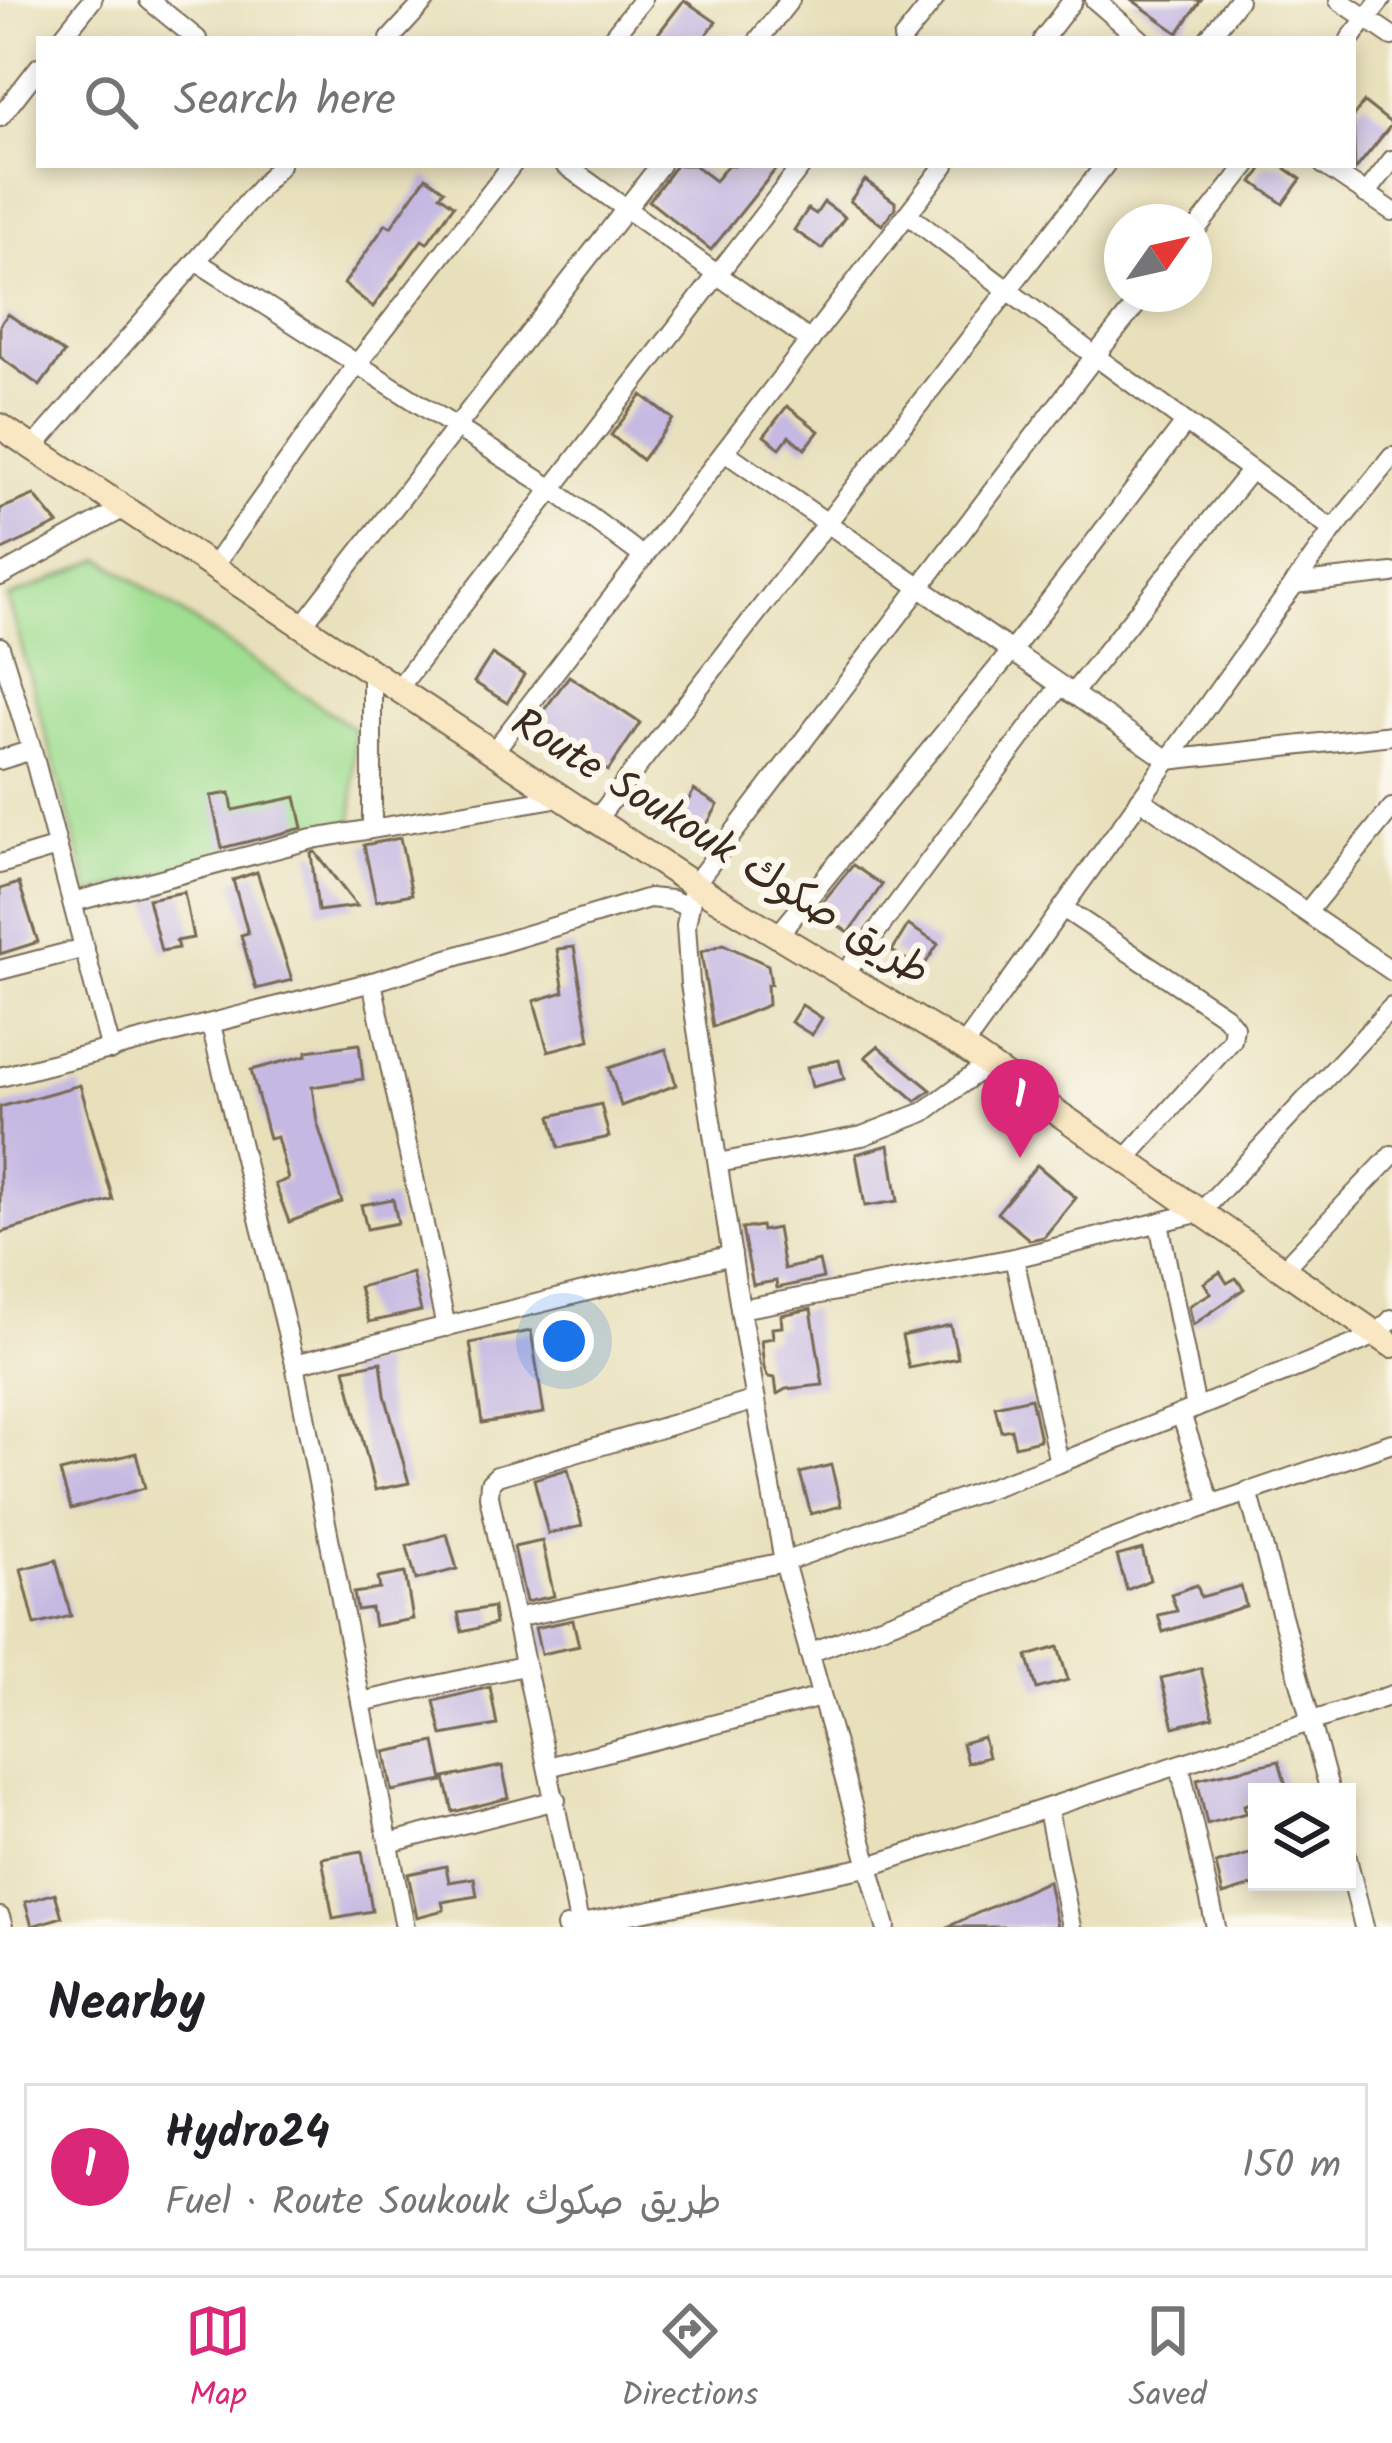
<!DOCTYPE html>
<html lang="en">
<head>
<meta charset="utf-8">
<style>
  :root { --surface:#fff; --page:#f6f6f6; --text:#202124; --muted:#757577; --line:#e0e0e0; --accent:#db2777 }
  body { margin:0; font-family:Kalam,"Playpen Sans Arabic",sans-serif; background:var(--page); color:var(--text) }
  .controls { position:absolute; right:36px; bottom:36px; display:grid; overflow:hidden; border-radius:0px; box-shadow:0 6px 18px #0003 }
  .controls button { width:108px; height:108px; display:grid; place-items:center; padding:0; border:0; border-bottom:3px solid var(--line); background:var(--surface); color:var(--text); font:60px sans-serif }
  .compass { position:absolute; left:1104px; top:204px; width:108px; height:108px; border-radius:50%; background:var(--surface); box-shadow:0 6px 18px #0003; rotate:56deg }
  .you { position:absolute; left:564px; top:1341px; width:42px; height:42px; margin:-30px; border:9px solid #fff; border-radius:50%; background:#1a73e8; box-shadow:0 0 0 18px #1a73e833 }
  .badge { display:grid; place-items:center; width:78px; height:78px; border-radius:50%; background:var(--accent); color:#fff; font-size:39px; font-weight:700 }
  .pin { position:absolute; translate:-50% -99px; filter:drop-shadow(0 3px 6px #0008) }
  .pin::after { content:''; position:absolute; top:63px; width:42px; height:36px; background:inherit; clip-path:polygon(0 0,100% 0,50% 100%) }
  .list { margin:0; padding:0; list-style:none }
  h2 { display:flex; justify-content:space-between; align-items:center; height:156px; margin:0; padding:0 48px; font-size:51px }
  h2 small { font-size:39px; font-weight:400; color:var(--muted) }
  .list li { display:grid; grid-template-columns:78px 1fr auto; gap:36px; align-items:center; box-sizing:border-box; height:168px; margin:0 24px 24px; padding:0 24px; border:3px solid var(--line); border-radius:0px }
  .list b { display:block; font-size:45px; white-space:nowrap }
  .list p { margin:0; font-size:39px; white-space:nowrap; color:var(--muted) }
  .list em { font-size:39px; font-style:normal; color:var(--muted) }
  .icon { flex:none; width:66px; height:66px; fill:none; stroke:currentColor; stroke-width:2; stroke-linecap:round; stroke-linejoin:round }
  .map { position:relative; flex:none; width:1392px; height:1927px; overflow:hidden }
  .search { position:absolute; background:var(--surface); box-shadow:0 6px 18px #0003; left:36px; right:36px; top:36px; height:132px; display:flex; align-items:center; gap:30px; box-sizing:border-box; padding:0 42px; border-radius:0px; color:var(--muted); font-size:45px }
  .sheet { height:348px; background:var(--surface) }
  nav { display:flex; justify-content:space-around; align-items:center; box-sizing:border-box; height:168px; border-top:3px solid var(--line); background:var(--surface); font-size:33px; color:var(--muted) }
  nav a { display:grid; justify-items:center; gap:6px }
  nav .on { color:var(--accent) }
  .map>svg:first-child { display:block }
  .green { fill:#a0de92; stroke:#6e8458; stroke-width:3 }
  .building { fill:#c5b8e2 }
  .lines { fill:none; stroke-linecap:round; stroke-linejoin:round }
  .street-casing { stroke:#786a55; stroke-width:22 }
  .secondary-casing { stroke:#786a55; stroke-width:28 }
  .street { stroke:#fff; stroke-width:18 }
  .secondary { stroke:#f9e7c3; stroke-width:24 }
  .labels { text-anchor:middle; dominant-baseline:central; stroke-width:12; stroke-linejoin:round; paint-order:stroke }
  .street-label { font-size:42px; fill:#3b2a1e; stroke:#fbf7ec }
</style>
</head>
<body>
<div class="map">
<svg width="1392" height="1927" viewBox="0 0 1392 1927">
  <rect width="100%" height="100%" fill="#fbf7ec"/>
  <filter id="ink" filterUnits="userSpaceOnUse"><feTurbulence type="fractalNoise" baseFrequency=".00833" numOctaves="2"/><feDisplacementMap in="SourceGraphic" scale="24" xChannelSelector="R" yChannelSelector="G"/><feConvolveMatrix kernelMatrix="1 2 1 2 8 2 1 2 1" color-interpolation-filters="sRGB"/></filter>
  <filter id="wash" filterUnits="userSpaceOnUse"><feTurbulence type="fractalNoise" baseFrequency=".004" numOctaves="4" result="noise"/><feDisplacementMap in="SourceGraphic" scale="48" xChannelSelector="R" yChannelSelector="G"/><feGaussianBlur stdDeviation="2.7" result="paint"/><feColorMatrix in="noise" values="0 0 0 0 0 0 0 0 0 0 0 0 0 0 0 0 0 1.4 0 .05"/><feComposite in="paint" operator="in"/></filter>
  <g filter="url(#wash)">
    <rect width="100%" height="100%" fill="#e8e0bb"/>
    <!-- green -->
    <polygon class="green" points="102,559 354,729 353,821 90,894 8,598"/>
    <g id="blocks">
      <!-- building -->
      <g class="building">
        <polygon points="684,0 716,22 703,39 654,39"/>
        <polygon points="1132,0 1201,0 1178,33"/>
        <polygon points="1364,102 1392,124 1355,170 1353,116"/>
        <polygon points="676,165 694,165 715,181 728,165 779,165 711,250 649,201"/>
        <polygon points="1265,165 1281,165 1301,179 1283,204 1253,182"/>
        <polygon points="426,177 444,190 440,195 454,205 427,243 422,240 373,307 344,284 386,224 391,227"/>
        <polygon points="865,180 895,202 895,208 882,225 850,201"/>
        <polygon points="824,202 845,217 822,249 794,230 808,209 816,214"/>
        <polygon points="8,314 64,353 40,386 0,357 0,325"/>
        <polygon points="642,395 673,419 642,460 611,435"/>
        <polygon points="787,406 819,431 805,449 789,436 780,448 764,436"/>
        <polygon points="34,495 58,524 0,551 0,509"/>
        <polygon points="492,654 524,675 507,703 474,682"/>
        <polygon points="569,676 640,723 608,771 536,721"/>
        <polygon points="694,790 718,805 699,838 675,824"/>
        <polygon points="230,793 233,810 296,797 303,828 222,848 211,796"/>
        <polygon points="400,838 412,894 376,901 364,845"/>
        <polygon points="315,852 348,895 357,906 318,911 311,853"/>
        <polygon points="853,865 882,885 849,933 816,910"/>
        <polygon points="257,872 292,980 256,989 241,935 248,933 233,880"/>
        <polygon points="19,883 38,942 0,954 0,889"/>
        <polygon points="184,892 193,938 176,941 178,948 161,951 148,899"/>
        <polygon points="908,925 938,944 922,969 892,951"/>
        <polygon points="723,944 768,965 771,984 767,985 768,1005 713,1027 701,952"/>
        <polygon points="574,947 590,1040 548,1051 534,1001 564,992 557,949"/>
        <polygon points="802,1005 822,1018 812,1035 791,1022"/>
        <polygon points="359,1044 363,1079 312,1087 317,1122 342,1202 289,1222 275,1184 288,1179 277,1137 269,1139 251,1070 307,1055 307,1051"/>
        <polygon points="878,1046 931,1090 916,1101 865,1057"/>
        <polygon points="666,1049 676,1085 621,1106 609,1068"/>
        <polygon points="839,1060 844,1079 812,1087 807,1067"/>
        <polygon points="80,1085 113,1200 0,1233 0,1107"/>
        <polygon points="601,1104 609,1137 559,1148 551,1116"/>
        <polygon points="889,1145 898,1201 865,1206 856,1154"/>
        <polygon points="1037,1165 1076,1198 1044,1237 1030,1240 997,1213"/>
        <polygon points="393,1199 398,1223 367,1229 361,1205"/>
        <polygon points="761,1226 762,1231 777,1228 784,1269 819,1261 823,1278 777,1288 776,1281 753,1285 742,1229"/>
        <polygon points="1220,1272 1227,1283 1236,1278 1244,1289 1193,1325 1189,1306 1211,1293 1204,1283"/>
        <polygon points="412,1273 421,1311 369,1322 359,1287"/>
        <polygon points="811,1309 823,1385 786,1389 777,1394 775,1378 768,1377 764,1368 761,1340 773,1338 772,1328 782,1327 781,1315"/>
        <polygon points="950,1325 958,1358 909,1368 902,1336"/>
        <polygon points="531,1331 544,1413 482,1423 470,1343"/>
        <polygon points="381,1362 385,1395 409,1483 375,1490 345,1369"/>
        <polygon points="1031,1398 1040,1440 1015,1446 1011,1429 1001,1431 995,1406"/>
        <polygon points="136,1453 145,1488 71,1509 60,1472"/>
        <polygon points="831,1465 841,1506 811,1514 800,1473"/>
        <polygon points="568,1469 582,1526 548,1534 534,1479"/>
        <polygon points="447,1534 457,1569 416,1580 407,1546"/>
        <polygon points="542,1541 554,1596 526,1602 514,1547"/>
        <polygon points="1142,1549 1150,1580 1127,1590 1117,1556"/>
        <polygon points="56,1560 71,1616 35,1625 21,1569"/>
        <polygon points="405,1573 413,1619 374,1626 371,1608 357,1610 354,1593 380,1589 378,1578"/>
        <polygon points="1197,1585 1201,1597 1241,1586 1246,1606 1163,1632 1158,1615 1177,1611 1171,1594"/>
        <polygon points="493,1607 495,1624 462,1632 458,1613"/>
        <polygon points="573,1620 579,1646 541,1654 535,1628"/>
        <polygon points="1058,1647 1068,1680 1037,1689 1027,1656"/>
        <polygon points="1201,1668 1213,1717 1174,1727 1161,1678"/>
        <polygon points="490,1687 497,1725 442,1735 434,1701"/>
        <polygon points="983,1737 988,1757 967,1763 962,1743"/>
        <polygon points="435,1742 443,1781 392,1791 385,1752"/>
        <polygon points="1279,1761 1288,1792 1257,1792 1257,1801 1244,1805 1246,1813 1207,1824 1197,1779"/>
        <polygon points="502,1766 509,1798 453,1812 445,1778"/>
        <polygon points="362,1851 372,1911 333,1918 322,1858"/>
        <polygon points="1252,1853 1257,1882 1261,1883 1223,1895 1216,1864"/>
        <polygon points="446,1866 449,1882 474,1878 477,1896 442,1902 444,1910 417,1917 408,1874"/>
        <polygon points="1048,1881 1057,1927 947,1927"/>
        <polygon points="55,1893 62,1917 32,1926 25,1902"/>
      </g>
    </g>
  </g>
  <g filter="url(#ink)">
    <use href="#blocks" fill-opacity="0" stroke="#786a55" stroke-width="3"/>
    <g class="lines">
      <defs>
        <g id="street">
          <polyline points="149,0 197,39"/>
          <polyline points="1095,0 1140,39"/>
          <polyline points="1339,0 1392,36"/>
          <polyline points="61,39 92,0"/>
          <polyline points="390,39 426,0"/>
          <polyline points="611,39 642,0"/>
          <polyline points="759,39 790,0"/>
          <polyline points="903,39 934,0"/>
          <polyline points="1043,39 1073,0"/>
          <polyline points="1208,39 1238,0"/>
          <polyline points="1350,39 1381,0"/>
          <polyline points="0,117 39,67"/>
          <polyline points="565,165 810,341"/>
          <polyline points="1324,165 1392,211"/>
          <polyline points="1366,194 1392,160"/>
          <polyline points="907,214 1095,356 1145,294"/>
          <polyline points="1194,232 1247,165"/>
          <polyline points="196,261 551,488 644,557"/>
          <polyline points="33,448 280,165"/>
          <polyline points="725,452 1168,760 1392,735"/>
          <polyline points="213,567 357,364 512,165"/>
          <polyline points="0,576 124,508"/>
          <polyline points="1294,584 1392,573"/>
          <polyline points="301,627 660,165"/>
          <polyline points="0,647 32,750 111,1050"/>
          <polyline points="372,674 372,828"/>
          <polyline points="397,690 802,165"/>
          <polyline points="1072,694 1251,470"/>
          <polyline points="494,751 945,165"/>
          <polyline points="0,760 32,750"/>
          <polyline points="1140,799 1392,971"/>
          <polyline points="596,820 1105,165"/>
          <polyline points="0,864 57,847"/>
          <polyline points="73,902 313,839 561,797"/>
          <polyline points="1063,908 1225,1016 1234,1027 1232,1040 1125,1160"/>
          <polyline points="1307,912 1392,808"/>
          <polyline points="778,935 1010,653 1185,423"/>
          <polyline points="0,970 85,948"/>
          <polyline points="844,975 1060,686"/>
          <polyline points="372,982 446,1327"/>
          <polyline points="211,1025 295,1364 405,1927"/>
          <polyline points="963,1047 1333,530 1392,457"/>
          <polyline points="0,1077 372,982 649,898 671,900 689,907"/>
          <polyline points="718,1163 862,1136 924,1112 988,1064"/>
          <polyline points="1159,1223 1196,1408"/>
          <polyline points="1014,1258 1059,1463"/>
          <polyline points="1283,1269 1392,1155"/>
          <polyline points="740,1309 1014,1258 1201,1212 1392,1007"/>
          <polyline points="295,1364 732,1255"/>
          <polyline points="1181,1414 1211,1504"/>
          <polyline points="1248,1491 1330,1792"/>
          <polyline points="515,1618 784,1562 1059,1463 1377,1335 1392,1319"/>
          <polyline points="809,1653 1143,1528 1392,1443"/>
          <polyline points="361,1702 523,1666"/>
          <polyline points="1180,1766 1216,1927"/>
          <polyline points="548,1767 821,1697"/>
          <polyline points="1048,1810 1071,1927"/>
          <polyline points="389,1843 556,1800"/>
          <polyline points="1347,1858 1364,1927"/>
          <polyline points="0,1917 3,1927"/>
          <path d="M579 1924C552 1781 519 1639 489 1496L490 1483 497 1476 756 1400"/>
          <polyline points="566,1927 867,1867 1392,1695"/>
          <polyline points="886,1927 784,1562 740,1309 690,984 686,925 694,885 1095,356 1333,530"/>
        </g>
        <polyline id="secondary" points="0,426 694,885 963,1047 1392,1345"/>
      </defs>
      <!-- street casing -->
      <use href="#street" class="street-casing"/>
      <!-- secondary casing -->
      <use href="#secondary" class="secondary-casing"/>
      <!-- street -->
      <use href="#street" class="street"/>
      <!-- secondary -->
      <use href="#secondary" class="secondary"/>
    </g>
  </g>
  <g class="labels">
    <!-- street labels -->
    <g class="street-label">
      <text transform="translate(720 848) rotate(32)">Route Soukouk طريق صكوك</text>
    </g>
  </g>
</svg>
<div class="controls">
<button><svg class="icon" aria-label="layers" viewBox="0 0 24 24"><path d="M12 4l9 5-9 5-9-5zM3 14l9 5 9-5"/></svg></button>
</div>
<svg class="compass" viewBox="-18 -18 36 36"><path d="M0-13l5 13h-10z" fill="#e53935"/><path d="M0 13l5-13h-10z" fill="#757577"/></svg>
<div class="you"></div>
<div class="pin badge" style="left:1020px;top:1158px">1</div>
<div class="search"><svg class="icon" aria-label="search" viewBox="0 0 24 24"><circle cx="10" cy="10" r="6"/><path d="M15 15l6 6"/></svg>Search here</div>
</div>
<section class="sheet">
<h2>Nearby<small></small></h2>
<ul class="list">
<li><span class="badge">1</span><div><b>Hydro24</b><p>Fuel · Route Soukouk طريق صكوك</p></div><em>150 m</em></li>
</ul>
</section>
<nav>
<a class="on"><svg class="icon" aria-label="map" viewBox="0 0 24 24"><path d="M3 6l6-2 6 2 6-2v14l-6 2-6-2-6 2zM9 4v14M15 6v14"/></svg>Map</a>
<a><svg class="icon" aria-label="directions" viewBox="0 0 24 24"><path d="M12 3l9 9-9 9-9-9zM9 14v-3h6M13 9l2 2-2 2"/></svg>Directions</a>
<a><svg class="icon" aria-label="saved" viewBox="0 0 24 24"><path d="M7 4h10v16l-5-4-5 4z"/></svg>Saved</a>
</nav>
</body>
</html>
